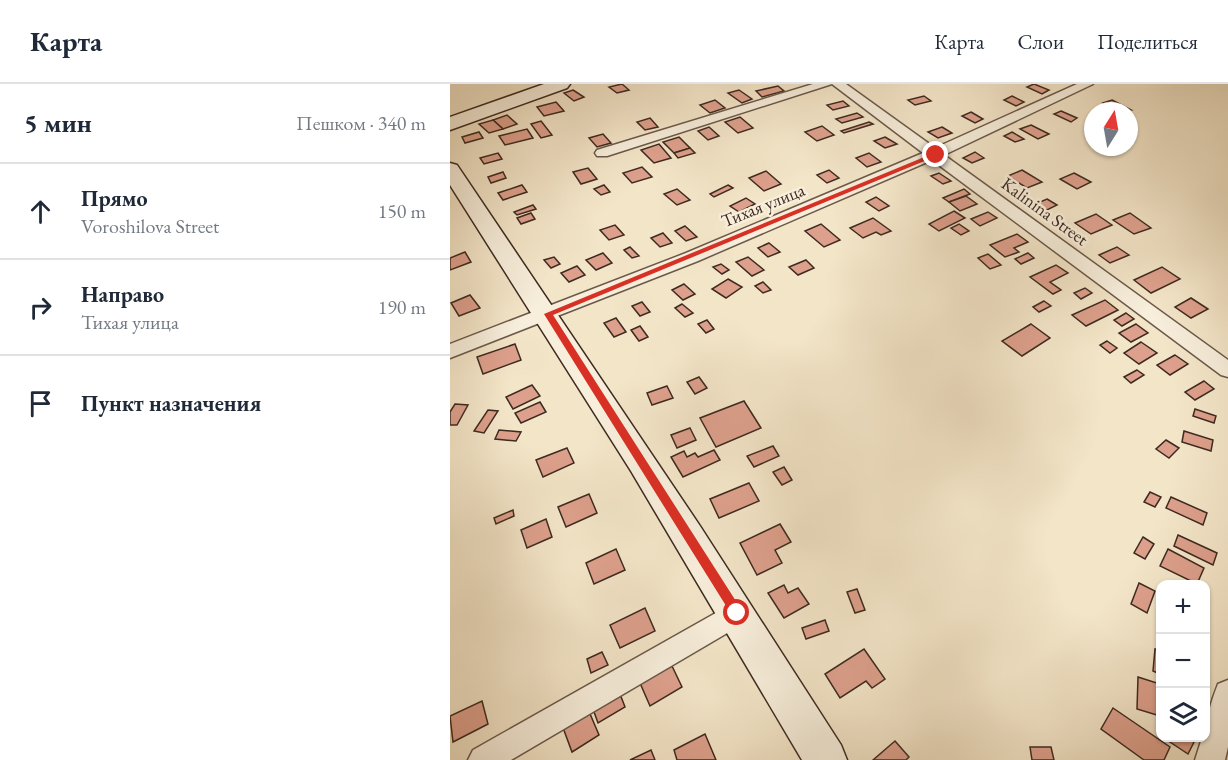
<!DOCTYPE html>
<html lang="ru">
<head>
<meta charset="utf-8">
<style>
  :root { --surface:#fff; --page:#f2f2f3; --text:#1f2937; --muted:#747a83; --line:#e0e1e3 }
  body { margin:0; font-family:"EB Garamond",serif; background:var(--page); color:var(--text) }
  .controls { position:absolute; right:18px; bottom:18px; display:grid; overflow:hidden; border-radius:12px; box-shadow:0 2px 4px #0004 }
  .controls button { width:54px; height:54px; display:grid; place-items:center; padding:0; border:0; border-bottom:2px solid var(--line); background:var(--surface); color:var(--text); font:30px sans-serif }
  .compass { position:absolute; left:634px; top:18px; width:54px; height:54px; border-radius:50%; background:var(--surface); box-shadow:0 2px 4px #0004; rotate:11deg }
  .stop { position:absolute; width:18px; height:18px; margin:-14px; border:4px solid #d93025; border-radius:50%; background:#fff }
  .stop.end { background:#d93025; border-color:#fff; box-shadow:0 2px 6px #0008 }
  .list { margin:0; padding:0; list-style:none }
  h2 { display:flex; justify-content:space-between; align-items:center; height:78px; margin:0; padding:0 24px; font-size:26px }
  h2 small { font-size:20px; font-weight:400; color:var(--muted) }
  .list li { display:grid; grid-template-columns:39px 1fr auto; gap:18px; align-items:center; box-sizing:border-box; height:96px; padding:0 24px; border-top:2px solid var(--line) }
  .list b { display:block; font-size:22px; white-space:nowrap }
  .list p { margin:0; font-size:20px; white-space:nowrap; color:var(--muted) }
  .list em { font-size:20px; font-style:normal; color:var(--muted) }
  .icon { flex:none; width:33px; height:33px; fill:none; stroke:currentColor; stroke-width:2; stroke-linecap:round; stroke-linejoin:round }
  .map { position:relative; flex:none; width:778px; height:676px; overflow:hidden }
  header { display:flex; align-items:center; gap:36px; box-sizing:border-box; height:84px; padding:0 30px; background:var(--surface); border-bottom:2px solid var(--line) }
  header strong { font-size:28px }
  nav { display:flex; gap:33px; margin-inline-start:auto; font-size:21px }
  main { display:flex }
  aside { flex:1; background:var(--surface) }
  .map>svg:first-child { display:block }
  .building { fill:#dda08c; stroke:#3e2a20; stroke-width:1.5 }
  .lines { fill:none; stroke-linecap:round; stroke-linejoin:round }
  .street-casing { stroke:#6b594a; stroke-width:3 }
  .secondary-casing { stroke:#3e2a20; stroke-width:3 }
  .street { fill:#f7eedb; fill-rule:evenodd }
  .secondary { fill:#f7eedb; fill-rule:evenodd }
  .route { fill:#d93025 }
  .labels { text-anchor:middle; dominant-baseline:central; stroke-width:5; stroke-linejoin:round; paint-order:stroke }
  .far-street-label { font-size:18px; fill:#3e2a20; stroke:#f7eedb }
</style>
</head>
<body>
<header>
<strong>Карта</strong>
<nav><a>Карта</a><a>Слои</a><a>Поделиться</a></nav>
</header>
<main>
<aside>
<h2>5 мин<small>Пешком · 340 m</small></h2>
<ul class="list">
<li><svg class="icon" aria-label="ahead" viewBox="0 0 24 24"><path d="M12 20V5M6 11l6-6 6 6"/></svg><div><b>Прямо</b><p>Voroshilova Street</p></div><em>150 m</em></li>
<li><svg class="icon" aria-label="right" viewBox="0 0 24 24"><path d="M7 20v-9h11M14 6l5 5-5 5"/></svg><div><b>Направо</b><p>Тихая улица</p></div><em>190 m</em></li>
<li><svg class="icon" aria-label="arrive" viewBox="0 0 24 24"><path d="M6 21V4h12l-3 4 3 4H6"/></svg><div><b>Пункт назначения</b></div></li>
</ul>
</aside>
<div class="map">
<svg width="778" height="676" viewBox="0 0 778 676">
  <rect width="100%" height="100%" fill="#f3e5c8"/>
  <filter id="stains"><feTurbulence type="fractalNoise" baseFrequency=".00333" numOctaves="4"/><feColorMatrix values="0 0 0 0 .2 0 0 0 0 .09 0 0 0 0 .02 0 0 0 .5 -.17"/></filter>
  <radialGradient id="worn" r=".72"><stop offset=".6" stop-color="#630" stop-opacity="0"/><stop offset="1" stop-color="#630" stop-opacity=".3"/></radialGradient>
  <!-- building -->
  <g class="building">
    <polygon points="172,0 179,6 167,9 159,3"/>
    <polygon points="584,0 599,6 592,10 577,3"/>
    <polygon points="328,2 334,7 312,13 306,7"/>
    <polygon points="123,6 134,13 124,17 114,9"/>
    <polygon points="289,6 302,15 292,19 278,9"/>
    <polygon points="474,12 481,17 465,21 458,16"/>
    <polygon points="562,12 574,18 566,22 554,16"/>
    <polygon points="265,16 275,24 260,29 250,21"/>
    <polygon points="662,16 681,26 667,27 653,19"/>
    <polygon points="393,17 399,22 383,26 377,21"/>
    <polygon points="106,18 114,27 94,32 87,23"/>
    <polygon points="611,27 627,34 621,38 604,30"/>
    <polygon points="521,28 533,35 525,39 512,32"/>
    <polygon points="407,29 413,33 392,39 386,35"/>
    <polygon points="57,31 67,40 53,45 43,36"/>
    <polygon points="290,33 303,44 288,49 275,38"/>
    <polygon points="200,34 208,43 195,46 187,38"/>
    <polygon points="43,36 53,45 39,49 29,40"/>
    <polygon points="91,37 102,51 91,54 81,40"/>
    <polygon points="419,38 423,40 394,49 391,47"/>
    <polygon points="581,41 599,50 588,55 570,45"/>
    <polygon points="372,42 384,51 367,57 355,48"/>
    <polygon points="259,43 269,52 258,56 248,47"/>
    <polygon points="492,43 502,49 488,54 478,48"/>
    <polygon points="77,45 83,54 55,61 49,52"/>
    <polygon points="29,48 33,54 15,59 12,53"/>
    <polygon points="562,48 574,55 565,58 554,52"/>
    <polygon points="153,50 161,59 147,63 139,54"/>
    <polygon points="229,53 240,64 224,69 213,58"/>
    <polygon points="435,53 447,60 435,64 424,57"/>
    <polygon points="209,60 221,74 204,79 191,66"/>
    <polygon points="240,64 245,69 228,74 224,69"/>
    <polygon points="525,68 534,74 522,79 513,74"/>
    <polygon points="48,69 52,75 34,80 30,74"/>
    <polygon points="419,69 431,78 417,83 406,74"/>
    <polygon points="192,83 202,93 182,99 173,89"/>
    <polygon points="138,84 147,95 131,100 123,88"/>
    <polygon points="379,86 389,94 377,99 367,91"/>
    <polygon points="572,86 592,98 577,104 558,92"/>
    <polygon points="316,87 331,100 314,107 299,94"/>
    <polygon points="53,88 56,94 41,99 38,93"/>
    <polygon points="489,89 501,97 493,100 481,92"/>
    <polygon points="624,89 641,98 627,105 610,95"/>
    <polygon points="72,101 77,108 53,116 48,109"/>
    <polygon points="154,101 160,108 151,111 144,105"/>
    <polygon points="278,101 283,104 264,113 260,110"/>
    <polygon points="227,105 240,116 227,121 214,110"/>
    <polygon points="514,105 520,110 499,118 493,114"/>
    <polygon points="516,112 527,120 510,127 499,118"/>
    <polygon points="426,113 439,122 429,127 416,118"/>
    <polygon points="296,114 305,120 289,128 280,122"/>
    <polygon points="597,115 607,121 591,129 581,122"/>
    <polygon points="83,121 86,125 67,131 64,128"/>
    <polygon points="504,127 515,134 489,147 479,140"/>
    <polygon points="538,128 547,134 530,142 521,135"/>
    <polygon points="81,129 85,135 71,140 67,134"/>
    <polygon points="680,129 701,144 684,150 663,136"/>
    <polygon points="646,130 662,141 641,150 625,139"/>
    <polygon points="423,134 441,147 431,151 426,148 413,154 400,144"/>
    <polygon points="371,140 390,156 374,163 355,147"/>
    <polygon points="509,140 519,147 511,151 501,144"/>
    <polygon points="165,141 174,151 159,156 150,146"/>
    <polygon points="235,142 247,153 236,157 225,147"/>
    <polygon points="213,149 222,159 210,163 201,154"/>
    <polygon points="567,150 578,158 564,164 569,168 555,173 540,161"/>
    <polygon points="319,159 330,168 318,173 308,164"/>
    <polygon points="180,163 189,172 182,174 174,166"/>
    <polygon points="667,163 679,171 660,179 649,171"/>
    <polygon points="15,168 21,178 0,186 0,174"/>
    <polygon points="153,169 162,179 146,186 136,176"/>
    <polygon points="578,169 584,174 571,180 565,175"/>
    <polygon points="538,170 551,181 540,185 528,174"/>
    <polygon points="104,173 110,180 101,184 94,176"/>
    <polygon points="298,173 314,186 302,192 286,178"/>
    <polygon points="356,176 364,184 348,191 339,183"/>
    <polygon points="271,180 279,186 272,190 263,183"/>
    <polygon points="606,181 618,189 600,198 611,206 603,210 580,193"/>
    <polygon points="127,182 135,191 119,198 111,189"/>
    <polygon points="712,183 730,195 701,209 684,196"/>
    <polygon points="278,195 292,203 276,214 262,205"/>
    <polygon points="313,198 321,206 313,209 305,202"/>
    <polygon points="234,200 245,210 233,216 222,206"/>
    <polygon points="635,204 642,209 631,215 624,209"/>
    <polygon points="20,211 30,224 9,232 1,219"/>
    <polygon points="741,214 758,225 741,234 725,223"/>
    <polygon points="655,216 668,226 636,242 622,231"/>
    <polygon points="594,217 601,222 589,228 583,223"/>
    <polygon points="192,218 200,228 190,232 182,222"/>
    <polygon points="232,220 243,229 235,233 225,224"/>
    <polygon points="676,229 684,235 672,242 664,236"/>
    <polygon points="166,234 176,248 164,253 154,239"/>
    <polygon points="257,236 264,245 256,249 248,240"/>
    <polygon points="581,240 600,254 572,272 552,257"/>
    <polygon points="686,240 698,249 681,258 669,249"/>
    <polygon points="190,242 198,253 189,257 181,246"/>
    <polygon points="657,257 667,264 660,269 650,261"/>
    <polygon points="691,258 707,269 689,280 674,269"/>
    <polygon points="65,260 71,276 33,290 27,273"/>
    <polygon points="725,271 738,280 720,291 707,281"/>
    <polygon points="687,286 694,291 681,299 674,293"/>
    <polygon points="249,293 257,304 245,310 237,298"/>
    <polygon points="754,297 764,305 745,316 735,308"/>
    <polygon points="82,301 90,312 63,325 56,313"/>
    <polygon points="217,302 223,314 202,321 197,309"/>
    <polygon points="294,317 311,344 266,363 250,334"/>
    <polygon points="90,318 96,328 71,339 65,329"/>
    <polygon points="5,320 18,321 7,341 0,341 0,328"/>
    <polygon points="745,325 766,332 764,339 743,332"/>
    <polygon points="38,326 48,327 34,349 24,347"/>
    <polygon points="240,344 246,356 227,364 221,351"/>
    <polygon points="49,346 71,348 66,357 45,355"/>
    <polygon points="734,347 763,356 761,367 732,358"/>
    <polygon points="716,356 729,364 719,374 706,365"/>
    <polygon points="323,362 329,372 304,383 297,372"/>
    <polygon points="117,364 124,379 93,393 86,376"/>
    <polygon points="264,366 270,376 233,393 221,373 234,367 237,373 245,369 248,373"/>
    <polygon points="334,383 342,396 332,401 323,388"/>
    <polygon points="299,399 309,417 269,434 260,415"/>
    <polygon points="700,408 711,413 705,423 694,418"/>
    <polygon points="139,410 147,429 116,443 108,423"/>
    <polygon points="721,413 757,429 753,441 716,424"/>
    <polygon points="63,426 64,432 46,440 44,434"/>
    <polygon points="96,435 102,453 77,464 71,446"/>
    <polygon points="330,440 341,458 325,466 332,479 307,491 290,459"/>
    <polygon points="728,451 767,469 763,481 724,462"/>
    <polygon points="693,453 704,460 695,475 684,469"/>
    <polygon points="166,465 175,486 144,500 136,479"/>
    <polygon points="718,465 754,484 747,500 710,482"/>
    <polygon points="689,499 705,507 697,529 681,520"/>
    <polygon points="334,501 338,509 348,504 359,520 334,534 318,509"/>
    <polygon points="407,505 415,526 405,529 397,508"/>
    <polygon points="195,524 205,547 170,564 160,541"/>
    <polygon points="375,536 379,547 356,555 352,544"/>
    <polygon points="414,565 435,595 422,604 416,597 390,614 375,590"/>
    <polygon points="705,565 710,567 710,590 703,587"/>
    <polygon points="152,568 158,581 141,589 137,575"/>
    <polygon points="222,582 232,603 200,622 190,599"/>
    <polygon points="688,593 710,600 710,632 687,625"/>
    <polygon points="170,610 175,623 148,639 143,625"/>
    <polygon points="32,617 38,640 3,658 0,632"/>
    <polygon points="663,624 720,663 714,676 694,676 651,645"/>
    <polygon points="138,625 149,651 122,668 112,641"/>
    <polygon points="255,650 266,676 227,676 224,666"/>
    <polygon points="714,654 737,654 744,658 738,670"/>
    <polygon points="445,657 459,673 456,676 423,676"/>
    <polygon points="580,663 601,663 604,676 582,676"/>
    <polygon points="201,666 205,676 180,676"/>
  </g>
  <g class="lines">
    <defs>
      <g id="street">
        <polygon points="363,0 396,0 485,64 627,0 643,0 494,71 778,276 778,293 771,291 482,76 248,177 0,274 0,260 236,169 473,69 382,0 157,72 147,72 145,69 147,66"/>
        <polygon points="287,517 296,520 300,529 296,538 61,676 18,676 23,666"/>
        <path d="M778 596V663L775 676H745L752 654H756C756 635 761 617 768 600Z"/>
      </g>
      <g id="secondary">
        <polygon points="94,0 120,0 117,4 0,46 0,33"/>
        <polygon points="0,79 7,81 250,442 391,661 397,676 352,676 181,387 0,101"/>
      </g>
    </defs>
    <!-- street casing -->
    <use href="#street" class="street-casing"/>
    <!-- secondary casing -->
    <use href="#secondary" class="secondary-casing"/>
    <!-- street -->
    <use href="#street" class="street"/>
    <!-- secondary -->
    <use href="#secondary" class="secondary"/>
  </g>
  <!-- route -->
  <polygon class="route" points="484,69 489,71 103,231 291,525 291,533 283,533 94,230"/>
  <g class="labels">
    <!-- far-street labels -->
    <g class="far-street-label">
      <text transform="translate(313 121) rotate(-22)">Тихая улица</text>
      <text transform="translate(595 127) rotate(36)">Kalinina Street</text>
    </g>
  </g>
  <rect width="100%" height="100%" filter="url(#stains)"/>
  <rect width="100%" height="100%" fill="url(#worn)"/>
</svg>
<div class="controls">
<button>+</button>
<button>−</button>
<button><svg class="icon" aria-label="layers" viewBox="0 0 24 24"><path d="M12 4l9 5-9 5-9-5zM3 14l9 5 9-5"/></svg></button>
</div>
<svg class="compass" viewBox="-18 -18 36 36"><path d="M0-13l5 13h-10z" fill="#e53935"/><path d="M0 13l5-13h-10z" fill="#747a83"/></svg>
<div class="stop" style="left:287px;top:529px"></div>
<div class="stop end" style="left:486px;top:71px"></div>
</div>
</main>
</body>
</html>
